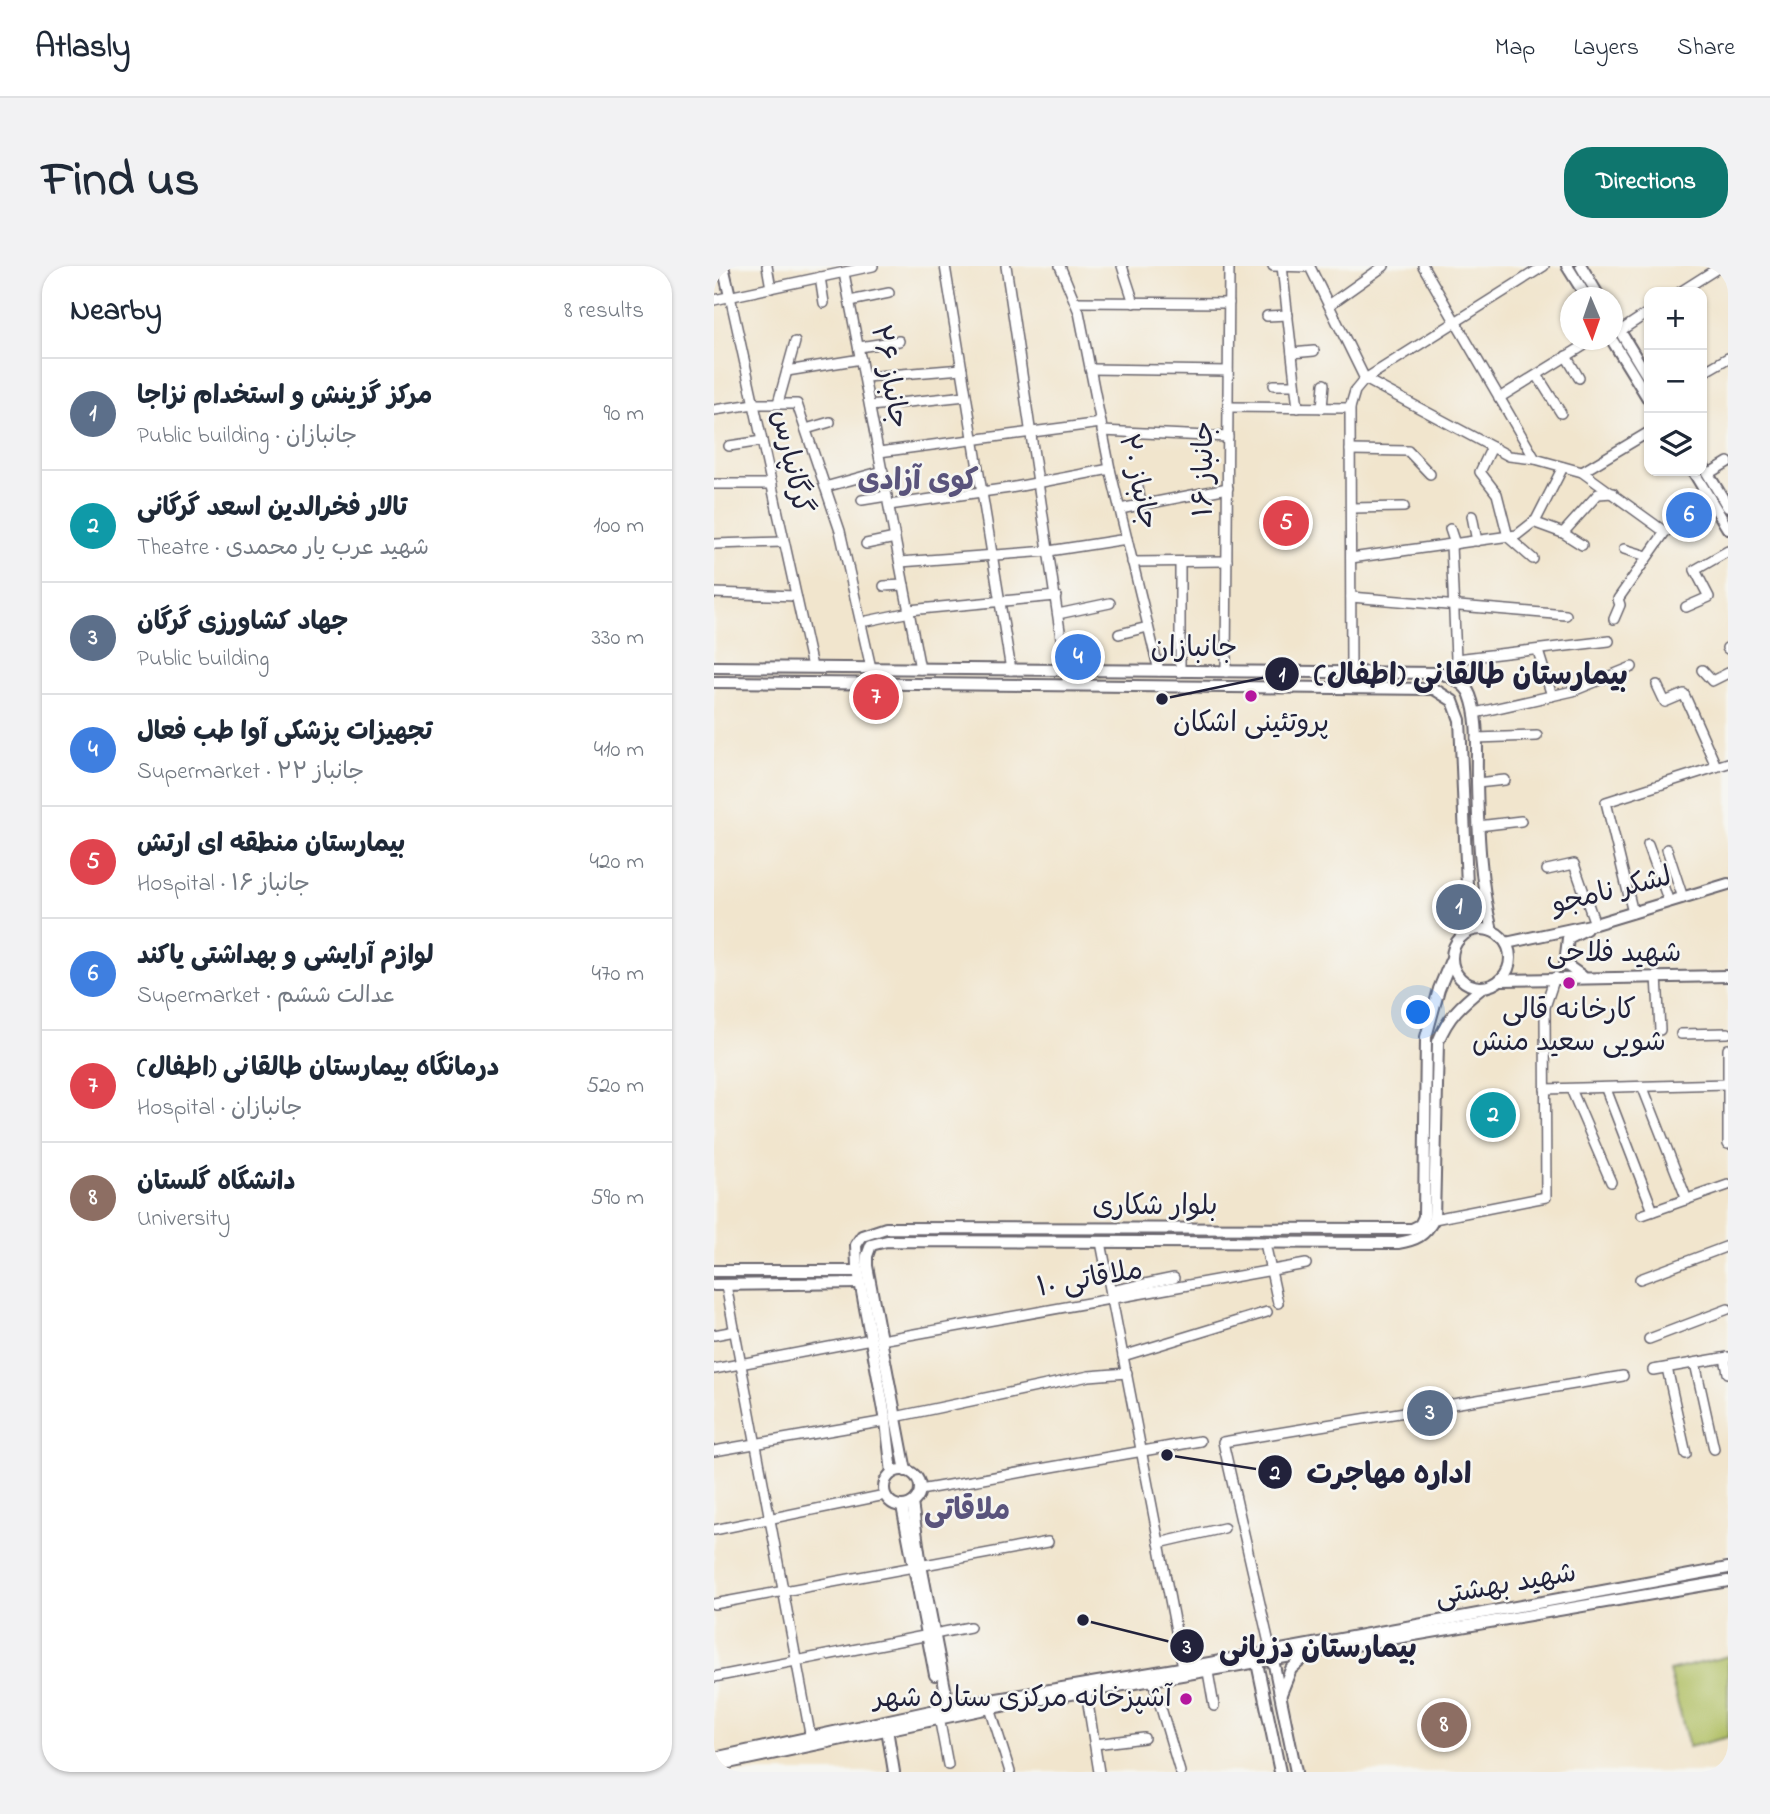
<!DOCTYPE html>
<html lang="en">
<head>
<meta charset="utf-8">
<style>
  :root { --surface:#fff; --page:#f2f2f3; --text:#1f2937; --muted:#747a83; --line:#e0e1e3; --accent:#0f766e }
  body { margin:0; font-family:"Indie Flower","Playpen Sans Arabic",sans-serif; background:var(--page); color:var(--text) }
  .controls { position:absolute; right:21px; top:21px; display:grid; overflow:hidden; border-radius:14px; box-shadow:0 2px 5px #0004 }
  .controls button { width:63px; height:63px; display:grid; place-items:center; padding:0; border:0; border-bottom:2px solid var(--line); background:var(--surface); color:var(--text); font:35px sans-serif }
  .compass { position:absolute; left:846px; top:21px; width:63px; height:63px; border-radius:50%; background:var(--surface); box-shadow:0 2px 5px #0004; rotate:178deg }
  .you { position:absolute; left:705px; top:747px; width:24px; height:24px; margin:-18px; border:5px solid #fff; border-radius:50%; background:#1a73e8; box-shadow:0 0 0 10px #1a73e833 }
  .badge { display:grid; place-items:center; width:46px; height:46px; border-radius:50%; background:var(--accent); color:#fff; font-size:23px; font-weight:700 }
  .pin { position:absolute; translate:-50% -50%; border:4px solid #fff; box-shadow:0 2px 7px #0006 }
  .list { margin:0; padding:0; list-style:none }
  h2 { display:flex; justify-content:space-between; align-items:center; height:91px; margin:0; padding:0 28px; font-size:30px }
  h2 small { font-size:23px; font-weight:400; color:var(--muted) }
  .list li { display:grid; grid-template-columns:46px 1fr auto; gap:21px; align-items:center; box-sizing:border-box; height:112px; padding:0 28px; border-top:2px solid var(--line) }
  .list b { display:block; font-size:26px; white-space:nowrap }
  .list p { margin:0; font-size:23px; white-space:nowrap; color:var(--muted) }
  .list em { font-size:23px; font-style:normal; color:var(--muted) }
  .icon { flex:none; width:38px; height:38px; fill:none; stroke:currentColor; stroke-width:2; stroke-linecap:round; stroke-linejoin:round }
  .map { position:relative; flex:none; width:1014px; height:1506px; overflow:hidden; border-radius:28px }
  header { display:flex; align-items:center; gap:42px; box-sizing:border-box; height:98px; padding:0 35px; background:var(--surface); border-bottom:2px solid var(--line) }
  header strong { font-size:33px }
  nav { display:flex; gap:38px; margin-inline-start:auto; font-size:24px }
  .intro { display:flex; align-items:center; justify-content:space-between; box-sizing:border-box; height:168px; padding:0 42px }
  h1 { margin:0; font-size:49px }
  .button { padding:18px 32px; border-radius:28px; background:var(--accent); color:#fff; font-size:24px; font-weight:700 }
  main { display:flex; gap:42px; padding:0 42px }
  aside { flex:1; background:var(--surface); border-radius:28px; box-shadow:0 2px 5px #0004 }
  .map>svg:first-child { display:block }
  .green { fill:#aebd5f; stroke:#68704d; stroke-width:2 }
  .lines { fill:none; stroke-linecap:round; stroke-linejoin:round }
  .minor-casing { stroke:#6a666e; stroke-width:12 }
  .major-casing { stroke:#6a666e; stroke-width:14 }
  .minor { stroke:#fff; stroke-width:9 }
  .major { stroke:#fff; stroke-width:10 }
  .poi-dot { fill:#b5179e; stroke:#f6f6f2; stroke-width:2.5 }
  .labels { text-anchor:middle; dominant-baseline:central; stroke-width:5; stroke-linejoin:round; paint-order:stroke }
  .street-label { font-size:28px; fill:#22223b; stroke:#f6f6f2 }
  .poi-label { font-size:28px; fill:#22223b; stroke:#f6f6f2 }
  .neighbourhood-label { font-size:30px; font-weight:bold; fill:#5a547c; stroke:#f6f6f2 }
  .leader { fill:none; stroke:#22223b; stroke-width:2.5 }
  .callout-dot { fill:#22223b; stroke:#f6f6f2; stroke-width:2.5 }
  .mark-label { font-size:21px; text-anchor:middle; font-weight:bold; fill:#fff }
  .callout-label { font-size:30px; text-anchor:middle; font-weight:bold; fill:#22223b; stroke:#f6f6f2; stroke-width:5; stroke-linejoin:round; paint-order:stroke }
</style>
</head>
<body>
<header>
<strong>Atlasly</strong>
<nav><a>Map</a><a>Layers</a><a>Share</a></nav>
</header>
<div class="intro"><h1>Find us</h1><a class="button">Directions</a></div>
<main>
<aside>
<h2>Nearby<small>8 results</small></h2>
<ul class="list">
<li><span class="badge" style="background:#5c6f8a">1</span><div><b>مرکز گزینش و استخدام نزاجا</b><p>Public building · جانبازان</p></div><em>90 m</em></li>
<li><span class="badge" style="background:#0f9aa8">2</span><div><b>تالار فخرالدین اسعد گرگانی</b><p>Theatre · شهید عرب یار محمدی</p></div><em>100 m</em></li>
<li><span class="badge" style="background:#5c6f8a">3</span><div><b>جهاد کشاورزی گرگان</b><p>Public building</p></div><em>330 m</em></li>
<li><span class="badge" style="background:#3f7fe0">4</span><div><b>تجهیزات پزشکی آوا طب فعال</b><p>Supermarket · ۲۲ جانباز</p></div><em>410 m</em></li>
<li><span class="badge" style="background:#e0444e">5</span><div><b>بیمارستان منطقه ای ارتش</b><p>Hospital · جانباز ۱۶</p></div><em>420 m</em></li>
<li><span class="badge" style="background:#3f7fe0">6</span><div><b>لوازم آرایشی و بهداشتی یاکند</b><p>Supermarket · عدالت ششم</p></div><em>470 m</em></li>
<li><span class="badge" style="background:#e0444e">7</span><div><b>درمانگاه بیمارستان طالقانی (اطفال)</b><p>Hospital · جانبازان</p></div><em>520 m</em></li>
<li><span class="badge" style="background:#8d6e63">8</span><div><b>دانشگاه گلستان</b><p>University</p></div><em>590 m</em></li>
</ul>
</aside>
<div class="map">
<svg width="1014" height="1506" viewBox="0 0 1014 1506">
  <rect width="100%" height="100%" fill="#f6f6f2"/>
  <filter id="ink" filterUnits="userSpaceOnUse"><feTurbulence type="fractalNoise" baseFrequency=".0143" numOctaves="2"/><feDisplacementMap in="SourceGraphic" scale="14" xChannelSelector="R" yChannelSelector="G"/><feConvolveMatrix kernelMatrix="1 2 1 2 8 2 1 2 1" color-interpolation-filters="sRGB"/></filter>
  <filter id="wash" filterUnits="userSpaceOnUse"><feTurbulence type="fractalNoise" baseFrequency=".00686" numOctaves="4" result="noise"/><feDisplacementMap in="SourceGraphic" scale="28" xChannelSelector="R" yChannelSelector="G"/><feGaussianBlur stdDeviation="1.57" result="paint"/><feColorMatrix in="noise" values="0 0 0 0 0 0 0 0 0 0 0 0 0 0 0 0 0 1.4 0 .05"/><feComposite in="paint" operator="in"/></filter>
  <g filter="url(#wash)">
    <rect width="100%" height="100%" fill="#f1e5cd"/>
    <!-- green -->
    <polygon class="green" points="1014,1390 1014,1471 975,1481 955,1405"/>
  </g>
  <g filter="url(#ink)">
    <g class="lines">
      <defs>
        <g id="minor">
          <polyline points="53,0 57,22"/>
          <polyline points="231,0 297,404"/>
          <polyline points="292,0 354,419"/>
          <polyline points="346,0 365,46 396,203 445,405"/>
          <polyline points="408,0 420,37"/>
          <polyline points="559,0 596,1 651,113"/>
          <polyline points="568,0 584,142"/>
          <polyline points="709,0 821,193"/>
          <polyline points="130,7 206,403"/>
          <polyline points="106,11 110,37"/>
          <polyline points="966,26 1007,0"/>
          <polyline points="16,30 98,401"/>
          <polyline points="0,34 159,0"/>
          <polyline points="136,35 175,27"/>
          <polyline points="361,36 515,37"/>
          <polyline points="615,39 670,0"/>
          <polyline points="553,50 574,49"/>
          <polyline points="906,65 935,46"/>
          <polyline points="145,81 185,75"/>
          <polyline points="578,87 600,85"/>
          <polyline points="852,90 865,112"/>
          <polyline points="376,103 514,105"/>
          <polyline points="73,105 147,93"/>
          <polyline points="988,107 1014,92"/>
          <polyline points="823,109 847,147"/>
          <polyline points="151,111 248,103"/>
          <polyline points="651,113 795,190 821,193 868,206 951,266"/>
          <polyline points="560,119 581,119"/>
          <polyline points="785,132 879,74"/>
          <polyline points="64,137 81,76"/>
          <polyline points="156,140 252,130"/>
          <polyline points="514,141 636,142"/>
          <polyline points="608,142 610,118"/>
          <polyline points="0,144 40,138 83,138 126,265 157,402"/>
          <polyline points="92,163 116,156"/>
          <polyline points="388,165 514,171"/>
          <polyline points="15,180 48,175"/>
          <polyline points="778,181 766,206 783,228 794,271 819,293"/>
          <polyline points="636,184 694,185 716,208"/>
          <polyline points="165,186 387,157"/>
          <polyline points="868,206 935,166"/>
          <polyline points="994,208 1014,196"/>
          <polyline points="0,218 58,218"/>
          <polyline points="111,221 169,205"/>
          <polyline points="424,221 427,239"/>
          <polyline points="148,234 173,230"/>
          <polyline points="175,239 296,222 396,203"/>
          <polyline points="637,242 690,241"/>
          <polyline points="406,243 514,222"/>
          <polyline points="758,250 763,275"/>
          <polyline points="819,256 849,267 868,279"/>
          <polyline points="736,263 741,278"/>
          <polyline points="849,267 884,228 899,227"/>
          <polyline points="0,278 70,276"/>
          <polyline points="152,278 181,272"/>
          <polyline points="737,279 743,415"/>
          <polyline points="910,283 933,290"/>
          <polyline points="637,292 803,269 822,254 849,201"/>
          <polyline points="186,296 335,285 413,273"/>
          <polyline points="418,296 513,295"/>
          <polyline points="170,320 190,319"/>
          <polyline points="0,327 82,330"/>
          <polyline points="637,331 852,349"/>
          <polyline points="972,341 995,331 981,304 1014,285"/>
          <polyline points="195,344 342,330"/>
          <polyline points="344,348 396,337"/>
          <polyline points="900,353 906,339 904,333 951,266 1001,241"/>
          <polyline points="153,355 196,346"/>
          <polyline points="405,368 434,361"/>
          <polyline points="1013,382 1014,383"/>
          <polyline points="824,385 838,430"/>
          <polyline points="742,393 895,375"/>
          <polyline points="988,404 998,415 1014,407"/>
          <polyline points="466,406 466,296"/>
          <polyline points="512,406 515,0"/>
          <polyline points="637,406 636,142 641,125 651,113 830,0"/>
          <polyline points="943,419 951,436 970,428 1002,500"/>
          <polyline points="761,447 859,425 918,401"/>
          <polyline points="762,472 823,470"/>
          <polyline points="763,517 791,514"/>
          <polyline points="764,560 807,555"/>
          <polyline points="934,578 955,636"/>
          <polyline points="953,583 969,632"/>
          <polyline points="833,604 860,598 881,658"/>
          <polyline points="919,647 892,536 1014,497"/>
          <polyline points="943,710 946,764"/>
          <polyline points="967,768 1014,767"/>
          <polyline points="1014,783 1014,878"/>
          <polyline points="929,822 973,934"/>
          <polyline points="831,823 1013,818"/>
          <polyline points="857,823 897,916"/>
          <polyline points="892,823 939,945"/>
          <polyline points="928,949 1014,919"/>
          <polyline points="720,953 832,931 831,741 841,711"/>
          <polyline points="387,976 469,1401"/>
          <polyline points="551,977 564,1037"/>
          <polyline points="926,1013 1014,980"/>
          <polyline points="12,1019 97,1473"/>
          <polyline points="397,1025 460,1012"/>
          <polyline points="0,1069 21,1065"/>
          <polyline points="935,1073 1014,1043"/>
          <polyline points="167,1074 592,998"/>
          <polyline points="409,1090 553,1046"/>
          <polyline points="1011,1092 1014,1107"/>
          <polyline points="981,1097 1000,1183"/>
          <polyline points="953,1102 972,1188"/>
          <polyline points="0,1103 157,1073"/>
          <polyline points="939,1104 1014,1091"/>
          <polyline points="181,1151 375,1110 413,1107"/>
          <polyline points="0,1185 172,1155"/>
          <polyline points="206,1224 486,1175"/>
          <polyline points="0,1264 171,1229"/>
          <polyline points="445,1277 510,1262"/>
          <polyline points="0,1338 334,1276"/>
          <polyline points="557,1386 509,1176 909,1110"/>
          <polyline points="494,1406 500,1440"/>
          <polyline points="0,1411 256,1361"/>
          <polyline points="439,1415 466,1506"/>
          <polyline points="372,1425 385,1506"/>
          <polyline points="276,1442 296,1506"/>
          <polyline points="225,1451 234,1499"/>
          <polyline points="381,1478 430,1472"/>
        </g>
        <g id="major">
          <polyline points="9,0 16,30"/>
          <polyline points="853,0 873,32"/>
          <polyline points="867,0 886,32"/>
          <polyline points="898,52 935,113"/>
          <polyline points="898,74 935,134"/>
          <polyline points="988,198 1014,241"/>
          <polyline points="979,205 1014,263"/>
          <path d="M0 401 727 407C738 412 752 418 756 429 766 455 762 488 763 515 764 565 766 616 778 665"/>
          <polyline points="0,416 720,423 739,435 746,454 754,643 748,670"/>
          <circle cx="767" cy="692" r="29"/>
          <polyline points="792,677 881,658 1014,618"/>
          <polyline points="868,710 851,698 854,672 872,663"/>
          <polyline points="787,714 1014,710"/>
          <polyline points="0,1005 144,1005"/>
          <polyline points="0,1019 146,1017"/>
          <circle cx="188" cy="1222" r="18"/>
          <path d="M192 1205 153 1000V990L157 979 173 975 684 977C702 974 711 970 720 953L724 776C734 750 748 738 769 721"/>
          <polyline points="178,1207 172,1155 143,999 142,979 148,970 172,962 698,963 706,959 710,951 712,771 725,723 737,694"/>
          <polyline points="198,1237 207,1299 236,1448"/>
          <polyline points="188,1240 221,1409"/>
          <polyline points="558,1389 582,1506"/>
          <polyline points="542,1392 566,1506"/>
          <polyline points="567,1428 577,1403 592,1390"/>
          <polyline points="173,1463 180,1506"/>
          <polyline points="0,1492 235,1441 490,1398 1014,1302"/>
          <polyline points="0,1500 276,1442 1014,1315"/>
        </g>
      </defs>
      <!-- minor casing -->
      <use href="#minor" class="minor-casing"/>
      <!-- major casing -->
      <use href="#major" class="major-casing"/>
      <!-- minor -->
      <use href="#minor" class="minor"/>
      <!-- major -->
      <use href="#major" class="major"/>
    </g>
  </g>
  <!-- markers -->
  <g class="poi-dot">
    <circle cx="537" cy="430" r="7"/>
    <circle cx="855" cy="717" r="7"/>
    <circle cx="472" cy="1433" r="7"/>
  </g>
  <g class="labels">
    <!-- street labels -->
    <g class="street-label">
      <text transform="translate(174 111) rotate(79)">جانباز ۲۶</text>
      <text transform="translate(76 196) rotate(78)">گرگانپارس</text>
      <text transform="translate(491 203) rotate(-90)">جانباز ۱۶</text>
      <text transform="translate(423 216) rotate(77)">۲۰ جانباز</text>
      <text x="480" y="383">جانبازان</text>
      <text transform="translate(898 626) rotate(-14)">لشکر نامجو</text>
      <text x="900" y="688">شهید فلاحی</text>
      <text x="441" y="941">بلوار شکاری</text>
      <text transform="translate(376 1014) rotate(-10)">۱۰ ملاقاتی</text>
      <text transform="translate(792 1320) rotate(-10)">شهید بهشتی</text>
    </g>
    <!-- poi labels -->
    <g class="poi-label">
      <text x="537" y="458">پروتئینی اشکان</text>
      <text x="855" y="745">کارخانه قالی<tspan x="855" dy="32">شویی سعید منش</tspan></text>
      <text x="458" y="1433" text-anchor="end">آشپزخانه مرکزی ستاره شهر</text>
    </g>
    <!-- neighbourhood labels -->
    <g class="neighbourhood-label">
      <text x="204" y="216">کوی آزادی</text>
      <text x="253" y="1246">ملاقاتی</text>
    </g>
  </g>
  <!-- callouts -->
  <path class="leader" d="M448 433L568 408M453 1189L561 1206M369 1354L473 1380"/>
  <g class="callout-dot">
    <circle cx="448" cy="433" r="7"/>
    <circle cx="453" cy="1189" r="7"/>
    <circle cx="369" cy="1354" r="7"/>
    <circle cx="568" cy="408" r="18"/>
    <circle cx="561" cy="1206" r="18"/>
    <circle cx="473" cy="1380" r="18"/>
  </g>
  <g class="mark-label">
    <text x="568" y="415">1</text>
    <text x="561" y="1213">2</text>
    <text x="473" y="1387">3</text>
  </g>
  <g class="callout-label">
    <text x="757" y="418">بیمارستان طالقانی (اطفال)</text>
    <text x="675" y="1217">اداره مهاجرت</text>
    <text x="604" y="1391">بیمارستان دزیانی</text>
  </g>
</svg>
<div class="controls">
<button>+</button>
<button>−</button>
<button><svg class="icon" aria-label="layers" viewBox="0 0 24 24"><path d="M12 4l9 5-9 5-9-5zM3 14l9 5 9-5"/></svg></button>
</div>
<svg class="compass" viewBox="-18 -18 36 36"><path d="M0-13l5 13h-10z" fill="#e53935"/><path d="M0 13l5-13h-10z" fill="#747a83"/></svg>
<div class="you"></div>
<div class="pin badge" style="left:745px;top:641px;background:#5c6f8a">1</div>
<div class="pin badge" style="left:779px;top:849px;background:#0f9aa8">2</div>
<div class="pin badge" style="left:716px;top:1147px;background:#5c6f8a">3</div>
<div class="pin badge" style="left:364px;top:391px;background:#3f7fe0">4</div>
<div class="pin badge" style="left:572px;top:257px;background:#e0444e">5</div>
<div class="pin badge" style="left:975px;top:249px;background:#3f7fe0">6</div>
<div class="pin badge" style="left:162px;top:431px;background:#e0444e">7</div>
<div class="pin badge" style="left:730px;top:1459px;background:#8d6e63">8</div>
</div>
</main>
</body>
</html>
